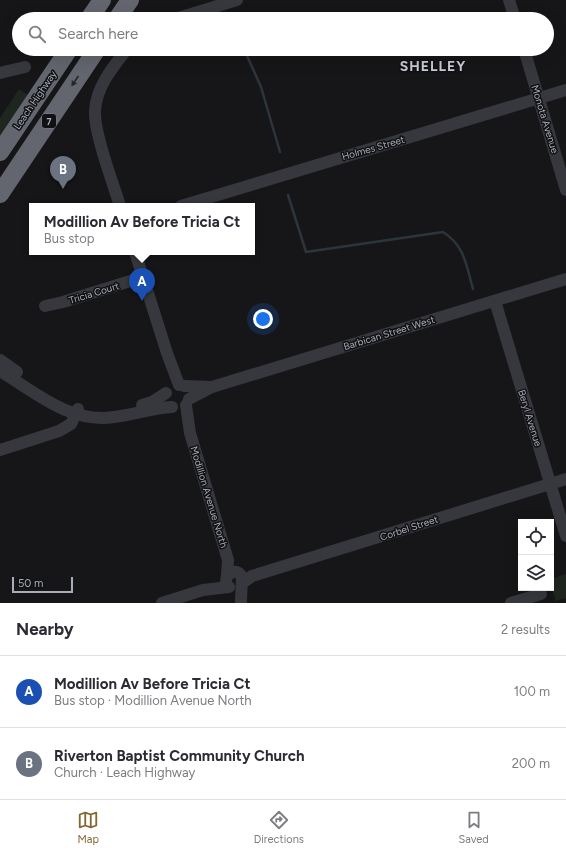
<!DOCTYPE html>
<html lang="en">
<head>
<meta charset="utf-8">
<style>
  :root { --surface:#fff; --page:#f2f2f3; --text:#2b2b33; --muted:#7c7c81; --line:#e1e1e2; --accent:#856733 }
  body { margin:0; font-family:Figtree,sans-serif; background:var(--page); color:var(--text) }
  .controls { position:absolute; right:12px; bottom:12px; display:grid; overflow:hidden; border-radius:0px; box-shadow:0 4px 16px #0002 }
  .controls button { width:36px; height:36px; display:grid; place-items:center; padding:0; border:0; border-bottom:1px solid var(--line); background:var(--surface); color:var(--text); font:20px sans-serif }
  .scale { position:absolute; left:12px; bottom:10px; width:61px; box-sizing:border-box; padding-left:4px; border:2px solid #a8adb8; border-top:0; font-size:11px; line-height:14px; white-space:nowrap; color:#a8adb8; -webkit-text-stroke:3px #111113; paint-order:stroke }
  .you { position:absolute; left:263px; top:319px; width:14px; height:14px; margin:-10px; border:3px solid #fff; border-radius:50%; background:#1a73e8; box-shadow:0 0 0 6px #1a73e833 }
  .badge { display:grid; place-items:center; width:26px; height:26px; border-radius:50%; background:var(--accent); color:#fff; font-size:13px; font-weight:700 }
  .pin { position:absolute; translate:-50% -33px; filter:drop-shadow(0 1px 2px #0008) }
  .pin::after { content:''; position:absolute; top:21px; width:14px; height:12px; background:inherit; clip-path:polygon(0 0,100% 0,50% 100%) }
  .popup { position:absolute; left:29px; top:203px; width:226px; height:52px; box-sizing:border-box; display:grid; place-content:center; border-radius:0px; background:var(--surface); filter:drop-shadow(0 1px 3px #0005); font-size:13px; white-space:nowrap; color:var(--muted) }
  .popup b { font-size:15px; color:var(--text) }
  .popup::after { content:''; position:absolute; left:50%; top:100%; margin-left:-8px; border:8px solid transparent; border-top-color:var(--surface) }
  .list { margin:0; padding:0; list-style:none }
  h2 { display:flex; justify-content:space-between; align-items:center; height:52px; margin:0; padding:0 16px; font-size:17px }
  h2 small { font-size:13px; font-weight:400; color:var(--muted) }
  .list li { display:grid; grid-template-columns:26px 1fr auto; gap:12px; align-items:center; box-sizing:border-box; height:72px; padding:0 16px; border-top:1px solid var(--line) }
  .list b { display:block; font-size:15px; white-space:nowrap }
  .list p { margin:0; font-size:13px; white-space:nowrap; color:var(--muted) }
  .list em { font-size:13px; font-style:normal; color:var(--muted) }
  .icon { flex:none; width:22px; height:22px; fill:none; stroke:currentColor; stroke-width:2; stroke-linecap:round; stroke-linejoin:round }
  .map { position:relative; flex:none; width:566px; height:603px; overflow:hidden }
  .search { position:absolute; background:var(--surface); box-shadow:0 4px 16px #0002; left:12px; right:12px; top:12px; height:44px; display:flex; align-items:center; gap:10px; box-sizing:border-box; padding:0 14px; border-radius:22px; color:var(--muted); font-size:15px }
  .sheet { height:196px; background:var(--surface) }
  nav { display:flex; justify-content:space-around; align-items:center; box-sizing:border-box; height:56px; border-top:1px solid var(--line); background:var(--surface); font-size:11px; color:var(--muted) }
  nav a { display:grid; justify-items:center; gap:2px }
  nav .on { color:var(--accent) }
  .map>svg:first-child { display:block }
  .green { fill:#1e261f }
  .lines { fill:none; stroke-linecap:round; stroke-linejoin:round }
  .stream { stroke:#2c353c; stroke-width:2.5 }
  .minor { stroke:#37383d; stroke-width:12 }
  .highway { stroke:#63666e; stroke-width:18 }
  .oneway { fill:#26262a }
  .labels { text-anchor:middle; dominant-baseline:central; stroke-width:3; stroke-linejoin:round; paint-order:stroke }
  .shield { fill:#111113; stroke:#7b7e86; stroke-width:1 }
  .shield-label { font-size:9px; font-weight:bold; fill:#a8adb8 }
  .street-label { font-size:10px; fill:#a8adb8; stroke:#111113 }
  .district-label { font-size:14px; font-weight:bold; letter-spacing:1px; fill:#c9ccd4; stroke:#111113 }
</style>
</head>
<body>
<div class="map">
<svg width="566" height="603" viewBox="0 0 566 603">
  <rect width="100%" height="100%" fill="#161618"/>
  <!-- green -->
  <g class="green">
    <polygon points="19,89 31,97 0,143 0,118"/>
    <polygon points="566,574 566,598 556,601 551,586 551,579"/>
  </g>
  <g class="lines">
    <!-- stream -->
    <g class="stream">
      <polyline points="244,49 261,87 280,152"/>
      <path d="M288 195 306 252 443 232C465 246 466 265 473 289"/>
    </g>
    <!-- minor -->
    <g class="minor">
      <polyline points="509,0 515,19"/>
      <polyline points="175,19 237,0"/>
      <polyline points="524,49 566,190"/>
      <polyline points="0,73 25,67"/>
      <path d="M120 206C113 183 94 133 95 111 96 87 113 67 127 49"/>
      <polyline points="181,206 566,90"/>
      <polyline points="135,252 167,353 179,385"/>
      <polyline points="495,301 566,536"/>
      <polyline points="45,306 63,302 143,277"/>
      <polyline points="0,360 17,372"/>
      <path d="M0 371C35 392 70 424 114 417 134 415 152 408 172 407"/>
      <polyline points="184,386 212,387"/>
      <polyline points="189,399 212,387 566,279"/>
      <polyline points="142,405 152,402 166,393"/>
      <polyline points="186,405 190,433 228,560 227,575"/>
      <polyline points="0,450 59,431 71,424 78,409"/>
      <path d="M226 581C226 573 237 567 242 577 242 578 241 598 241 603"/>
      <polyline points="242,583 252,576 566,479"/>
      <polyline points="162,603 203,590 229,587"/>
      <polyline points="511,603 541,594"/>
    </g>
    <!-- highway -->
    <g class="highway">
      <polyline points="89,19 102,0"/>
      <polyline points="117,19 130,0"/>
      <polyline points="0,152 69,49"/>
      <polyline points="0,194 97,49"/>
    </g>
  </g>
  <!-- one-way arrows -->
  <defs><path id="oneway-solid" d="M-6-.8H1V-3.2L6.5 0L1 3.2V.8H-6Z"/></defs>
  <use class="oneway" href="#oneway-solid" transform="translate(75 81) rotate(124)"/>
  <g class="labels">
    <!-- shield labels -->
    <rect class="shield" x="42" y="114" width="14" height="14" rx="3"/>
    <g class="shield-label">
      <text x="49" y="121">7</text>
    </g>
    <!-- street labels -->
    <g class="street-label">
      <text transform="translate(35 100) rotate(-56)">Leach Highway</text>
      <text transform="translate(545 119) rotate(73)">Monota Avenue</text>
      <text transform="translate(373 148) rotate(-16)">Holmes Street</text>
      <text transform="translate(94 293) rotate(-17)">Tricia Court</text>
      <text transform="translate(389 333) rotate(-17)">Barbican Street West</text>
      <text transform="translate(530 418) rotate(73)">Beryl Avenue</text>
      <text transform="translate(209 497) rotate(73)">Modillion Avenue North</text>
      <text transform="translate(409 528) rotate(-18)">Corbel Street</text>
    </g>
    <!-- district labels -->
    <g class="district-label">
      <text x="433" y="66">SHELLEY</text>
    </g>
  </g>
</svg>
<div class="controls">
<button><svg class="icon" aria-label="locate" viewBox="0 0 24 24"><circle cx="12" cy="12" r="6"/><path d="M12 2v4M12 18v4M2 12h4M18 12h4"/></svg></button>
<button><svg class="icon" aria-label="layers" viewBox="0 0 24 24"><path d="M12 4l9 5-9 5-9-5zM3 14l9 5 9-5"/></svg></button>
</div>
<div class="scale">50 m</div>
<div class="you"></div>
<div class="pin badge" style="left:142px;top:301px;background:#1a4fb4">A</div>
<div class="popup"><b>Modillion Av Before Tricia Ct</b>Bus stop</div>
<div class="pin badge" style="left:63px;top:189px;background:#6b7280">B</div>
<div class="search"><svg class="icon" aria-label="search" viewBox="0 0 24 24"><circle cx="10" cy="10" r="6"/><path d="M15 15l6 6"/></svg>Search here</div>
</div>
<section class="sheet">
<h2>Nearby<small>2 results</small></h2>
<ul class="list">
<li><span class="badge" style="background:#1a4fb4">A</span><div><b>Modillion Av Before Tricia Ct</b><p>Bus stop · Modillion Avenue North</p></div><em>100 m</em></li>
<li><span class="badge" style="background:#6b7280">B</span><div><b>Riverton Baptist Community Church</b><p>Church · Leach Highway</p></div><em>200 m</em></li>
</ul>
</section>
<nav>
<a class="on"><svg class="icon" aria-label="map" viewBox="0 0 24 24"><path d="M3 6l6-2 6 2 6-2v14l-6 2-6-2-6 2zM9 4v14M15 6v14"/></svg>Map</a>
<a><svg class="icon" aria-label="directions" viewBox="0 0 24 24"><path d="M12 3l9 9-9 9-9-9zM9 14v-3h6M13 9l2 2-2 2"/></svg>Directions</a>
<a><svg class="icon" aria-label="saved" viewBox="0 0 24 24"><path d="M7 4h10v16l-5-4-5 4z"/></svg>Saved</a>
</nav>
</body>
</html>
